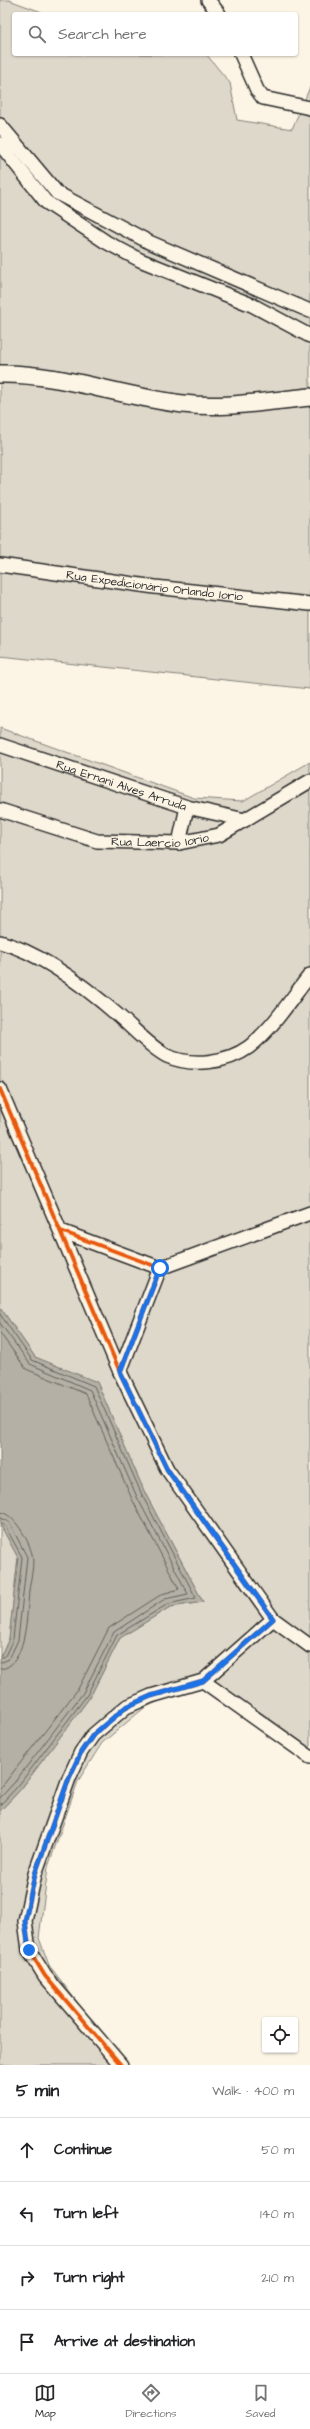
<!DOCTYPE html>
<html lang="en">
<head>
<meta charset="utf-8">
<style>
  :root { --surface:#fff; --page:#f2f2f2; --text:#202124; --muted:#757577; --line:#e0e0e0; --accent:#2b2b2b }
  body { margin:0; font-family:"Architects Daughter",sans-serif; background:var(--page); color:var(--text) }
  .controls { position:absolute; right:12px; bottom:12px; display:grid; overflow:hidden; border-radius:4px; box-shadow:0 1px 3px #0004 }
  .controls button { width:36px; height:36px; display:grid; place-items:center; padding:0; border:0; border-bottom:1px solid var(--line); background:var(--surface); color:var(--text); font:20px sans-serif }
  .stop { position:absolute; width:12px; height:12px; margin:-9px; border:3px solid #1a73e8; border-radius:50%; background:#fff }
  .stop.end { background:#1a73e8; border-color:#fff; box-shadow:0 1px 4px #0008 }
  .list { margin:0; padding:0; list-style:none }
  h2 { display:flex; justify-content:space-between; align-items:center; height:52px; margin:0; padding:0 16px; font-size:17px }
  h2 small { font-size:13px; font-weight:400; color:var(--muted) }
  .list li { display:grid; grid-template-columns:26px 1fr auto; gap:12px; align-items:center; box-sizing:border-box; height:64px; padding:0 16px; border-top:1px solid var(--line) }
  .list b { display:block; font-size:15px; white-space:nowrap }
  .list em { font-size:13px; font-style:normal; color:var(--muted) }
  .icon { flex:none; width:22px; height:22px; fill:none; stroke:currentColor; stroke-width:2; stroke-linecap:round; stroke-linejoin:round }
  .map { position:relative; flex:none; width:310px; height:2065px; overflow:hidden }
  .search { position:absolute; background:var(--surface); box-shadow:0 1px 3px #0004; left:12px; right:12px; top:12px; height:44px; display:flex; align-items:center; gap:10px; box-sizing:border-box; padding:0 14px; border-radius:4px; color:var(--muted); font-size:15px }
  .sheet { height:308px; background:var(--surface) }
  nav { display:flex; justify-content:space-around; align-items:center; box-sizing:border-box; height:56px; border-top:1px solid var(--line); background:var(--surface); font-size:11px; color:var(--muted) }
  nav a { display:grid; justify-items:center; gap:2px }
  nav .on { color:var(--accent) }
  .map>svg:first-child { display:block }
  .green { fill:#ded8ca; stroke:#84827a }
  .water { fill:#b4b0a5; stroke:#7d7b74 }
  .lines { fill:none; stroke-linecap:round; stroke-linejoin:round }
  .shore { stroke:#62605c; stroke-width:1 }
  .minor-casing { stroke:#2b2b2b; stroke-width:16 }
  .tertiary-casing { stroke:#2b2b2b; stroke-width:20 }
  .minor { stroke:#fcf5e5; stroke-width:13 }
  .tertiary { stroke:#fcf5e5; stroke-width:17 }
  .cycleway-casing { stroke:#fcf5e5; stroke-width:6 }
  .cycleway { stroke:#e8590c; stroke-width:4 }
  .route { stroke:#1a73e8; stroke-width:5 }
  .labels { text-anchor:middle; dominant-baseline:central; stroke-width:3; stroke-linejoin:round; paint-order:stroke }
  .street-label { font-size:12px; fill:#2b2b2b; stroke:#fcf5e5 }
</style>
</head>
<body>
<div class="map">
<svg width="310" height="2065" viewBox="0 0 310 2065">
  <rect width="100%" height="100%" fill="#fcf5e5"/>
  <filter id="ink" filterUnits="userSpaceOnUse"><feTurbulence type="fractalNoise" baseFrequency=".025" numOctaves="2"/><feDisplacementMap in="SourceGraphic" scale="8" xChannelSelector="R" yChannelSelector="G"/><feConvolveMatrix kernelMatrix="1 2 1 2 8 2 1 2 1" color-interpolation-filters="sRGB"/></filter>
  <g filter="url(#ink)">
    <!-- green -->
    <g class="green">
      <polygon points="0,0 9,0 47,14 14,14 14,54 206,54 230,83 237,120 292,129 310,87 310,689 0,656"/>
      <polygon points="0,728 194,798 243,801 310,762 310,1757 203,1681 144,1708 102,1743 78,1781 48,1867 39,1938 49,1965 99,2031 122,2065 0,2065 0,1811 21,1789 90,1697 120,1638 170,1607 203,1602 145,1493 97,1383 35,1357 0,1307"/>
      <polygon points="0,1524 18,1557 9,1639 0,1657"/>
    </g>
    <!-- water -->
    <polygon class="water" points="0,1307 35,1357 97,1382 145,1493 203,1602 170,1607 120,1638 90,1697 21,1789 0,1811 0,1657 9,1639 18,1558 0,1524"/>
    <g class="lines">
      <!-- shore -->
      <g class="shore">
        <polyline points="0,1314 32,1360 94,1386 142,1495 196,1598 168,1604 117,1635 87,1695 18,1786 0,1805"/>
        <polyline points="0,1323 30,1364 90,1390 137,1497 188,1594 165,1599 114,1632 83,1693 14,1783 0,1798"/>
        <polyline points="0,1333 26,1369 86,1394 132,1499 179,1589 162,1594 109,1628 78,1689 0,1789"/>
        <path d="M0 1512C14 1513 29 1541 32 1554 35 1565 30 1580 29 1591 27 1611 27 1668 0 1669"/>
        <polyline points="0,1518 9,1522 27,1557 18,1640 9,1659 0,1663"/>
        <polyline points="0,1523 5,1526 22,1557 13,1639 5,1656 0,1658"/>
      </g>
      <defs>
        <g id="minor">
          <polyline points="208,0 219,14"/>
          <polyline points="241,54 257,90 263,98 310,108"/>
          <polyline points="0,125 57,193 149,242 310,311"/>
          <polyline points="0,144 46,202 106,242 140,260 252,305 310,336"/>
          <path id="s1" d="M0 565 155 587 310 604"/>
          <path id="s2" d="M0 745 187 807 245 820"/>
          <path id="s3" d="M0 810 97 841 179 843 219 835 310 781"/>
          <polyline points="179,843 187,807"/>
          <path d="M0 942C42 953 88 989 120 1017 135 1030 150 1047 167 1056 192 1067 227 1063 249 1047 273 1028 291 999 310 975"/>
          <polyline points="0,1089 120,1372 160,1268 61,1231"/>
          <polyline points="160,1268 310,1213"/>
          <polyline points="120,1372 167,1469 273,1619 203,1681 151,1696 126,1707 93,1735 81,1752 69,1778 35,1874 25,1921 29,1950 45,1976 121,2065"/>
          <polyline points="273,1619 310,1646"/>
          <polyline points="203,1681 310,1757"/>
        </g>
        <path id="tertiary" d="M0 374C62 373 121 397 183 404 224 409 269 401 310 397"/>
      </defs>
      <!-- minor casing -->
      <use href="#minor" class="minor-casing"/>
      <!-- tertiary casing -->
      <use href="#tertiary" class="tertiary-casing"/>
      <!-- minor -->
      <use href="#minor" class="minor"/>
      <!-- tertiary -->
      <use href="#tertiary" class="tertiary"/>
      <defs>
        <g id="cycleway">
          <polyline points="0,1089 120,1372 160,1268 61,1231"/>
          <polyline points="120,1372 167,1469 273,1619 203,1681 151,1696 126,1707 93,1735 81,1752 69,1778 35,1874 25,1921 29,1950 45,1976 121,2065"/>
        </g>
      </defs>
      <!-- cycleway casing -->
      <use href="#cycleway" class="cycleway-casing"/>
      <!-- cycleway -->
      <use href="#cycleway" class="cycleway"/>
    </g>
  </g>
  <g class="lines" filter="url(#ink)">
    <!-- route -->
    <polyline class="route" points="29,1950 25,1921 35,1874 69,1778 81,1752 93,1735 126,1707 151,1696 203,1681 273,1619 167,1469 120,1372 160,1268"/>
  </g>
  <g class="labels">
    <!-- street labels -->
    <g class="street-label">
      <text stroke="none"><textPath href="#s1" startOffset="156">Rua Expedicionário Orlando Iorio</textPath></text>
      <text stroke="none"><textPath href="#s2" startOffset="128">Rua Ernani Alves Arruda</textPath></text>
      <text stroke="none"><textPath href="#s3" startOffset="165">Rua Laercio Iorio</textPath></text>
    </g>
  </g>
</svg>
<div class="controls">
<button><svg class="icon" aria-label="locate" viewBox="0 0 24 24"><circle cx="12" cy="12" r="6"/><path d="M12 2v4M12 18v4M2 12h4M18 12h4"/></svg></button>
</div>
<div class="stop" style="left:160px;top:1268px"></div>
<div class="stop end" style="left:29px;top:1950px"></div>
<div class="search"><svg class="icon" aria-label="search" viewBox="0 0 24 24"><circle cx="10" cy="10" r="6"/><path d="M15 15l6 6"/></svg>Search here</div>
</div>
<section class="sheet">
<h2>5 min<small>Walk · 400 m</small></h2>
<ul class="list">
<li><svg class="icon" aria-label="ahead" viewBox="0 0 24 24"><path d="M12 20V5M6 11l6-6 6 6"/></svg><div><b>Continue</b></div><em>50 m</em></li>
<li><svg class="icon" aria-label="left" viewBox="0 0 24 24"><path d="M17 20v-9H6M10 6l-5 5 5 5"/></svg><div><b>Turn left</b></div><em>140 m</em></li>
<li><svg class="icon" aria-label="right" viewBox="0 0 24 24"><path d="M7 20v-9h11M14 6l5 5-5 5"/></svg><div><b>Turn right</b></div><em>210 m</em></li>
<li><svg class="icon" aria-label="arrive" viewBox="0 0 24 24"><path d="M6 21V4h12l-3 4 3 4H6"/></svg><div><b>Arrive at destination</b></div></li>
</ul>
</section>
<nav>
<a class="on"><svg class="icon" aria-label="map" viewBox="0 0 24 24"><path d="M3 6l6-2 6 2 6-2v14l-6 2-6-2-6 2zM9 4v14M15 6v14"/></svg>Map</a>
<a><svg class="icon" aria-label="directions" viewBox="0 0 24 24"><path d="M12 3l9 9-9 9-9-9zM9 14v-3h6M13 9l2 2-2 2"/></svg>Directions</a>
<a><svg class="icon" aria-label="saved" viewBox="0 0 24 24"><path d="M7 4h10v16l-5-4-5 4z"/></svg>Saved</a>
</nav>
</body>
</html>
